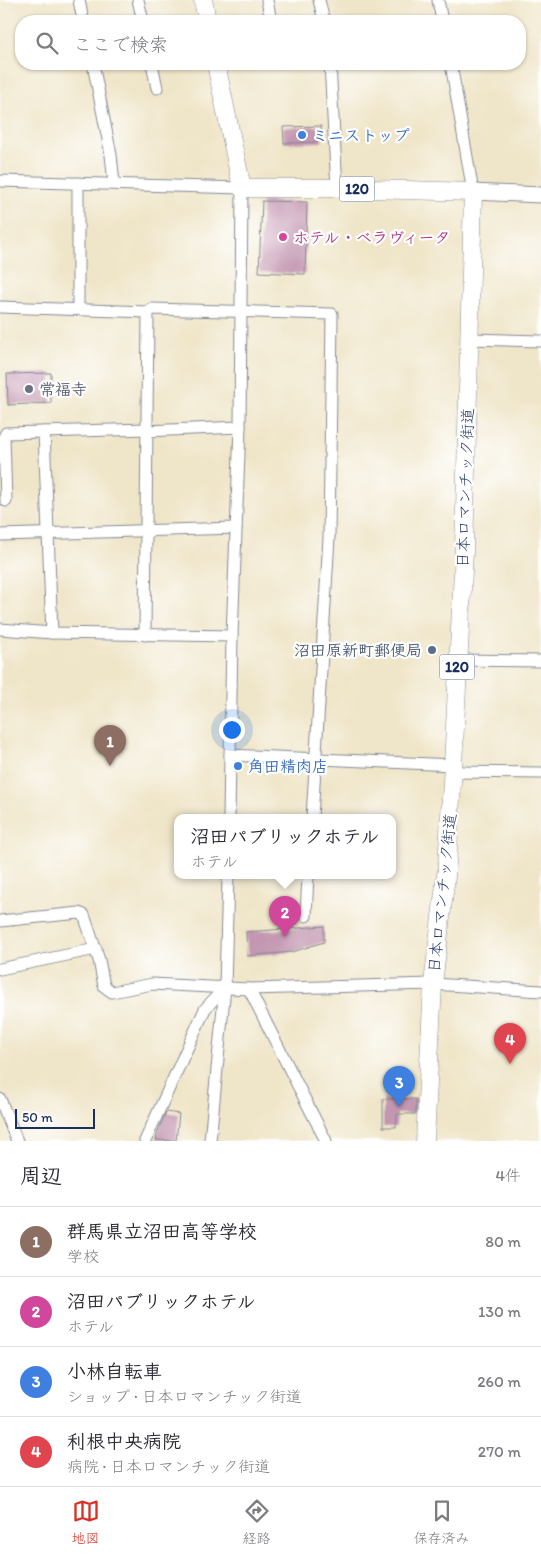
<!DOCTYPE html>
<html lang="ja">
<head>
<meta charset="utf-8">
<style>
  :root { --surface:#fff; --page:#f2f2f3; --text:#2b2b33; --muted:#7c7c81; --line:#e1e1e2; --accent:#d93025 }
  body { margin:0; font-family:Itim,"Klee One",sans-serif; background:var(--page); color:var(--text) }
  .scale { position:absolute; left:15px; bottom:12px; width:80px; box-sizing:border-box; padding-left:5px; border:2px solid #1b2f5e; border-top:0; font-size:14px; line-height:18px; white-space:nowrap; color:#1b2f5e; -webkit-text-stroke:4px #fff; paint-order:stroke }
  .you { position:absolute; left:231px; top:729px; width:18px; height:18px; margin:-12px; border:4px solid #fff; border-radius:50%; background:#1a73e8; box-shadow:0 0 0 8px #1a73e833 }
  .badge { display:grid; place-items:center; width:32px; height:32px; border-radius:50%; background:var(--accent); color:#fff; font-size:16px; font-weight:700 }
  .pin { position:absolute; translate:-50% -41px; filter:drop-shadow(0 1px 2px #0008) }
  .pin::after { content:''; position:absolute; top:26px; width:18px; height:15px; background:inherit; clip-path:polygon(0 0,100% 0,50% 100%) }
  .popup { position:absolute; left:174px; top:814px; width:222px; height:65px; box-sizing:border-box; display:grid; place-content:center; border-radius:10px; background:var(--surface); filter:drop-shadow(0 1px 4px #0005); font-size:16px; white-space:nowrap; color:var(--muted) }
  .popup b { font-size:19px; color:var(--text) }
  .popup::after { content:''; position:absolute; left:50%; top:100%; margin-left:-10px; border:10px solid transparent; border-top-color:var(--surface) }
  .list { margin:0; padding:0; list-style:none }
  h2 { display:flex; justify-content:space-between; align-items:center; height:65px; margin:0; padding:0 20px; font-size:21px }
  h2 small { font-size:16px; font-weight:400; color:var(--muted) }
  .list li { display:grid; grid-template-columns:32px 1fr auto; gap:15px; align-items:center; box-sizing:border-box; height:70px; padding:0 20px; border-top:1px solid var(--line) }
  .list b { display:block; font-size:19px; white-space:nowrap }
  .list p { margin:0; font-size:16px; white-space:nowrap; color:var(--muted) }
  .list em { font-size:16px; font-style:normal; color:var(--muted) }
  .icon { flex:none; width:28px; height:28px; fill:none; stroke:currentColor; stroke-width:2; stroke-linecap:round; stroke-linejoin:round }
  .map { position:relative; flex:none; width:541px; height:1141px; overflow:hidden }
  .search { position:absolute; background:var(--surface); box-shadow:0 1px 4px #0004; left:15px; right:15px; top:15px; height:55px; display:flex; align-items:center; gap:12px; box-sizing:border-box; padding:0 18px; border-radius:20px; color:var(--muted); font-size:19px }
  .sheet { height:345px; background:var(--surface) }
  nav { display:flex; justify-content:space-around; align-items:center; box-sizing:border-box; height:70px; border-top:1px solid var(--line); background:var(--surface); font-size:14px; color:var(--muted) }
  nav a { display:grid; justify-items:center; gap:2px }
  nav .on { color:var(--accent) }
  .map>svg:first-child { display:block }
  .building { fill:#c396b1 }
  .lines { fill:none; stroke-linecap:round; stroke-linejoin:round }
  .minor-casing { stroke:#858a93; stroke-width:13 }
  .major-casing { stroke:#858a93; stroke-width:17 }
  .highway-casing { stroke:#858a93; stroke-width:19 }
  .minor { stroke:#fff; stroke-width:11 }
  .major { stroke:#fff; stroke-width:15 }
  .highway { stroke:#fff; stroke-width:18 }
  .shop-dot { fill:#3f7fe0; stroke:#fff; stroke-width:2 }
  .hotel-dot { fill:#d1479c; stroke:#fff; stroke-width:2 }
  .worship-dot { fill:#6b7280; stroke:#fff; stroke-width:2 }
  .service-dot { fill:#5c6f8a; stroke:#fff; stroke-width:2 }
  .labels { text-anchor:middle; dominant-baseline:central; stroke-width:4.5; stroke-linejoin:round; paint-order:stroke }
  .shield { fill:#fff; stroke:#5f6d8e; stroke-width:1 }
  .shield-label { font-size:15px; font-weight:bold; fill:#1b2f5e }
  .shop-label { font-size:16px; font-weight:bold; fill:#366cbe; stroke:#fff; text-anchor:start }
  .hotel-label { font-size:16px; font-weight:bold; fill:#b23c85; stroke:#fff; text-anchor:start }
  .worship-label { font-size:16px; font-weight:bold; fill:#5b616d; stroke:#fff; text-anchor:start }
  .street-label { font-size:16px; fill:#1b2f5e; stroke:#fff }
  .service-label { font-size:16px; font-weight:bold; fill:#4e5e75; stroke:#fff; text-anchor:end }
</style>
</head>
<body>
<div class="map">
<svg width="541" height="1141" viewBox="0 0 541 1141">
  <rect width="100%" height="100%" fill="#fff"/>
  <filter id="ink" filterUnits="userSpaceOnUse"><feTurbulence type="fractalNoise" baseFrequency=".02" numOctaves="2"/><feDisplacementMap in="SourceGraphic" scale="10" xChannelSelector="R" yChannelSelector="G"/><feConvolveMatrix kernelMatrix="1 2 1 2 8 2 1 2 1" color-interpolation-filters="sRGB"/></filter>
  <filter id="wash" filterUnits="userSpaceOnUse"><feTurbulence type="fractalNoise" baseFrequency=".0096" numOctaves="4" result="noise"/><feDisplacementMap in="SourceGraphic" scale="20" xChannelSelector="R" yChannelSelector="G"/><feGaussianBlur stdDeviation="1.12" result="paint"/><feColorMatrix in="noise" values="0 0 0 0 0 0 0 0 0 0 0 0 0 0 0 0 0 1.4 0 .05"/><feComposite in="paint" operator="in"/></filter>
  <g filter="url(#wash)">
    <rect width="100%" height="100%" fill="#efe5c8"/>
    <g id="blocks">
      <!-- building -->
      <g class="building">
        <polygon points="321,126 322,142 284,143 283,127"/>
        <polygon points="262,201 307,202 305,274 259,272"/>
        <polygon points="51,373 51,403 8,405 7,374"/>
        <polygon points="324,926 324,942 292,952 247,956 246,932"/>
        <polygon points="383,1099 416,1099 416,1114 397,1114 396,1127 383,1127"/>
        <polygon points="166,1112 179,1114 176,1141 156,1140 157,1134"/>
      </g>
    </g>
  </g>
  <g filter="url(#ink)">
    <use href="#blocks" fill-opacity="0" stroke="#858a93" stroke-width="1"/>
    <g class="lines">
      <defs>
        <g id="minor">
          <polyline points="79,0 83,21"/>
          <polyline points="138,0 143,21"/>
          <polyline points="267,0 271,21"/>
          <polyline points="319,0 324,21"/>
          <polyline points="438,0 442,21"/>
          <polyline points="93,64 111,155 114,183"/>
          <polyline points="152,64 157,88"/>
          <polyline points="330,64 337,188"/>
          <polyline points="451,64 473,192"/>
          <polyline points="0,181 242,188 240,427 232,636 229,818"/>
          <polyline points="0,307 148,312 151,309 332,314 329,538 312,818"/>
          <polyline points="78,309 78,183"/>
          <polyline points="469,339 541,341"/>
          <polyline points="146,431 240,427"/>
          <polyline points="44,432 52,633"/>
          <polyline points="6,501 4,437 6,433 147,429"/>
          <polyline points="0,535 236,528"/>
          <polyline points="0,629 52,633 232,636"/>
          <polyline points="145,635 148,312"/>
          <polyline points="458,660 541,661"/>
          <polyline points="230,755 453,765"/>
          <polyline points="453,772 541,773"/>
          <polyline points="306,916 308,876"/>
          <polyline points="0,921 79,913 84,915 99,960 104,986 112,992 152,984 249,989 433,984 541,991"/>
          <polyline points="0,969 96,949"/>
          <polyline points="249,989 326,1141"/>
          <polyline points="0,1099 17,1141"/>
          <polyline points="145,1141 205,1009 225,987"/>
          <polyline points="210,1141 225,987 228,876"/>
        </g>
        <polyline id="major" points="473,192 541,195"/>
        <g id="highway">
          <polyline points="203,0 207,21"/>
          <polyline points="216,64 242,188 337,188 473,192 464,551 453,765 447,867 433,984 425,1141"/>
        </g>
      </defs>
      <!-- minor casing -->
      <use href="#minor" class="minor-casing"/>
      <!-- major casing -->
      <use href="#major" class="major-casing"/>
      <!-- highway casing -->
      <use href="#highway" class="highway-casing"/>
      <!-- minor -->
      <use href="#minor" class="minor"/>
      <!-- major -->
      <use href="#major" class="major"/>
      <!-- highway -->
      <use href="#highway" class="highway"/>
    </g>
  </g>
  <!-- markers -->
  <g class="shop-dot">
    <circle cx="302" cy="135" r="5"/>
    <circle cx="238" cy="766" r="5"/>
  </g>
  <circle class="hotel-dot" cx="283" cy="237" r="5"/>
  <circle class="worship-dot" cx="29" cy="389" r="5"/>
  <circle class="service-dot" cx="432" cy="650" r="5"/>
  <g class="labels">
    <!-- shield labels -->
    <g class="shield">
      <rect x="339.5" y="176.5" width="35" height="25" rx="4"/>
      <rect x="439.5" y="654.5" width="35" height="25" rx="4"/>
    </g>
    <g class="shield-label">
      <text x="357" y="189">120</text>
      <text x="457" y="667">120</text>
    </g>
    <!-- shop labels -->
    <g class="shop-label">
      <text x="312" y="135">ミニストップ</text>
      <text x="248" y="766">角田精肉店</text>
    </g>
    <!-- hotel labels -->
    <g class="hotel-label">
      <text x="293" y="237">ホテル・ベラヴィータ</text>
    </g>
    <!-- worship labels -->
    <g class="worship-label">
      <text x="39" y="389">常福寺</text>
    </g>
    <!-- street labels -->
    <g class="street-label">
      <text transform="translate(465 488) rotate(-88)">日本ロマンチック街道</text>
      <text transform="translate(442 893) rotate(-84)">日本ロマンチック街道</text>
    </g>
    <!-- service labels -->
    <g class="service-label">
      <text x="422" y="650">沼田原新町郵便局</text>
    </g>
  </g>
</svg>
<div class="scale">50 m</div>
<div class="you"></div>
<div class="pin badge" style="left:110px;top:766px;background:#8d6e63">1</div>
<div class="pin badge" style="left:285px;top:937px;background:#d1479c">2</div>
<div class="popup"><b>沼田パブリックホテル</b>ホテル</div>
<div class="pin badge" style="left:399px;top:1107px;background:#3f7fe0">3</div>
<div class="pin badge" style="left:510px;top:1064px;background:#e0444e">4</div>
<div class="search"><svg class="icon" aria-label="search" viewBox="0 0 24 24"><circle cx="10" cy="10" r="6"/><path d="M15 15l6 6"/></svg>ここで検索</div>
</div>
<section class="sheet">
<h2>周辺<small>4件</small></h2>
<ul class="list">
<li><span class="badge" style="background:#8d6e63">1</span><div><b>群馬県立沼田高等学校</b><p>学校</p></div><em>80 m</em></li>
<li><span class="badge" style="background:#d1479c">2</span><div><b>沼田パブリックホテル</b><p>ホテル</p></div><em>130 m</em></li>
<li><span class="badge" style="background:#3f7fe0">3</span><div><b>小林自転車</b><p>ショップ · 日本ロマンチック街道</p></div><em>260 m</em></li>
<li><span class="badge" style="background:#e0444e">4</span><div><b>利根中央病院</b><p>病院 · 日本ロマンチック街道</p></div><em>270 m</em></li>
</ul>
</section>
<nav>
<a class="on"><svg class="icon" aria-label="map" viewBox="0 0 24 24"><path d="M3 6l6-2 6 2 6-2v14l-6 2-6-2-6 2zM9 4v14M15 6v14"/></svg>地図</a>
<a><svg class="icon" aria-label="directions" viewBox="0 0 24 24"><path d="M12 3l9 9-9 9-9-9zM9 14v-3h6M13 9l2 2-2 2"/></svg>経路</a>
<a><svg class="icon" aria-label="saved" viewBox="0 0 24 24"><path d="M7 4h10v16l-5-4-5 4z"/></svg>保存済み</a>
</nav>
</body>
</html>
